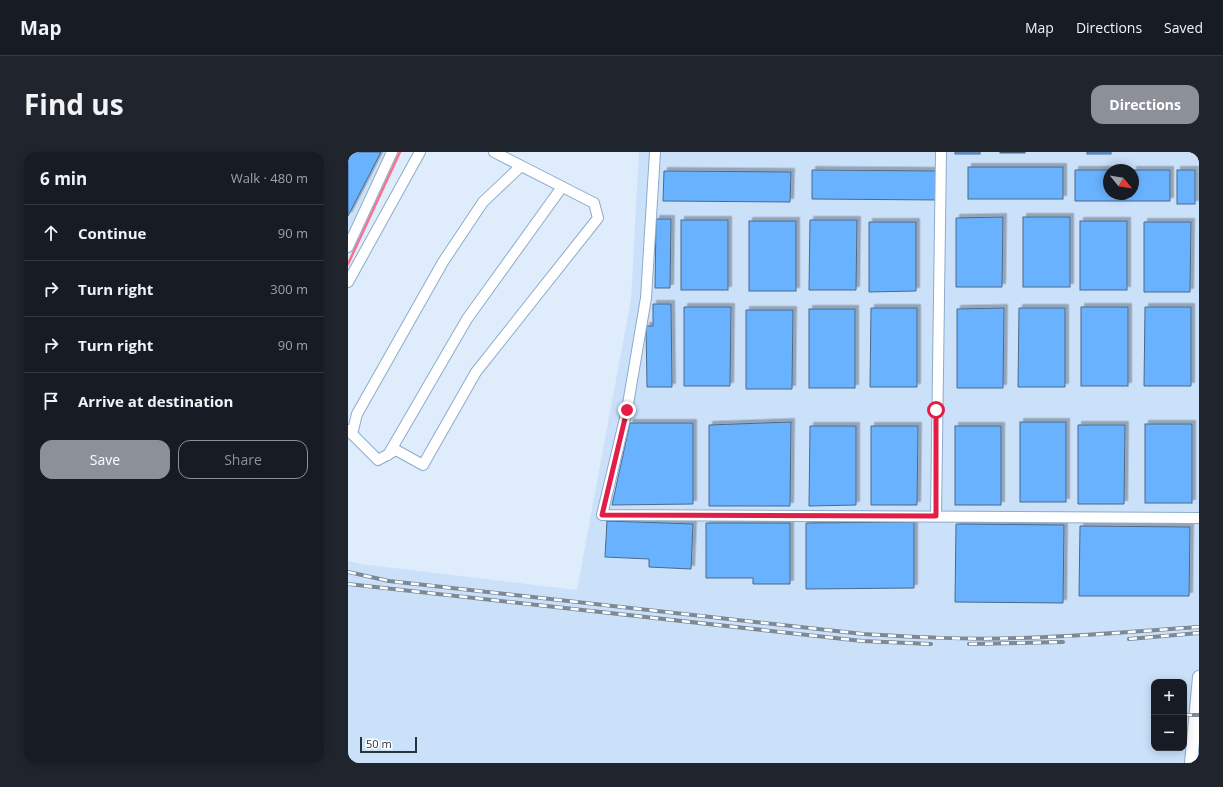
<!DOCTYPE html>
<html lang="en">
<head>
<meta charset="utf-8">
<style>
  :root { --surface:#171b24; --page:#20242c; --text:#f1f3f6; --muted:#9ea1a6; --line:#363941; --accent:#8c9099 }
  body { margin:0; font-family:"Open Sans",sans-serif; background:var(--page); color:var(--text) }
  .controls { position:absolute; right:12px; bottom:12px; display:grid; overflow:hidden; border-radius:8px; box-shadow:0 2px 10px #0003 }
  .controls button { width:36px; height:36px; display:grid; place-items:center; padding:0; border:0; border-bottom:1px solid var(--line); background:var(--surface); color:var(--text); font:20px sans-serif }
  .compass { position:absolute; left:755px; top:12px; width:36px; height:36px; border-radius:50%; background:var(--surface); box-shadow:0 2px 10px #0003; rotate:120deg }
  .scale { position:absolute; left:12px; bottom:10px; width:57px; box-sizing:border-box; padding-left:4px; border:2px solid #263340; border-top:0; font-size:11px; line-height:14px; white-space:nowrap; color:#263340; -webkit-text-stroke:3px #fff; paint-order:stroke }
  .stop { position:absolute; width:12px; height:12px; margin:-9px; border:3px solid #e11d48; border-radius:50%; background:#fff }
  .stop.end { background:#e11d48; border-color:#fff; box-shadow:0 1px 4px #0008 }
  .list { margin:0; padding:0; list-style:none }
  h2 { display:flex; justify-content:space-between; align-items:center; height:52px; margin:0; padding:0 16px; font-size:17px }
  h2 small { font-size:13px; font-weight:400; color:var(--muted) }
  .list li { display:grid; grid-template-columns:26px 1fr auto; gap:12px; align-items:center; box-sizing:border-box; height:56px; padding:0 16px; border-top:1px solid var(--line) }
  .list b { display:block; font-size:15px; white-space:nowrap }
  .list em { font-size:13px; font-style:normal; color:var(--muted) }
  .actions { display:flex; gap:8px; padding:12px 16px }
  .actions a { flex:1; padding:9px 0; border:1px solid var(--accent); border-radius:12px; text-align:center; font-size:14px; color:var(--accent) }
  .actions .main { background:var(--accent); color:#fff }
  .icon { flex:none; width:22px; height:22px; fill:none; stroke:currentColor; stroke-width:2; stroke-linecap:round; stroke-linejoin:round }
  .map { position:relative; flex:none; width:851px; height:611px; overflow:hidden; border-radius:12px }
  header { display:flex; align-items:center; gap:24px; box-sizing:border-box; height:56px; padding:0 20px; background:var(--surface); border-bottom:1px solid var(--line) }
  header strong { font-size:19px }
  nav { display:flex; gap:22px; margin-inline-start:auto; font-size:14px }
  .intro { display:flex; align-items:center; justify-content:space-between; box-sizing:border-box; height:96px; padding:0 24px }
  h1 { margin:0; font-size:28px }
  .button { padding:10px 18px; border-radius:12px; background:var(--accent); color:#fff; font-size:14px; font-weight:700 }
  main { display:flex; gap:24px; padding:0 24px }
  aside { flex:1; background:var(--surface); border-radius:12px; box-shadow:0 2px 10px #0003 }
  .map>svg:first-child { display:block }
  .built { fill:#cbe1fa; fill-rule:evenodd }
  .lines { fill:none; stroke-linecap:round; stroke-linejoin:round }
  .stream { stroke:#fa728a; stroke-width:2.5 }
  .building { fill:#69b2ff; stroke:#4c6988; filter:url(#shadow) }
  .minor-casing { stroke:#8cabcd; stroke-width:12 }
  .major-casing { stroke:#8cabcd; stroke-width:14 }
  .minor { stroke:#fff; stroke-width:10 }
  .major { stroke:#fff; stroke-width:12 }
  .rail-casing { stroke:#7c8997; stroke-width:4 }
  .rail { stroke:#fff; stroke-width:2.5; stroke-dasharray:8; stroke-linecap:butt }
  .route { stroke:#e11d48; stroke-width:5 }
</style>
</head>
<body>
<header>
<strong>Map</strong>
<nav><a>Map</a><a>Directions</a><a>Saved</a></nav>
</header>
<div class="intro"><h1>Find us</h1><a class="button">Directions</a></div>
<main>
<aside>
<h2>6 min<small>Walk · 480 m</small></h2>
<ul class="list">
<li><svg class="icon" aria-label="ahead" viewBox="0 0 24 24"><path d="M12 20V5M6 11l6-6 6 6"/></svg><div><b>Continue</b></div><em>90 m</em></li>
<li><svg class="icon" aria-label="right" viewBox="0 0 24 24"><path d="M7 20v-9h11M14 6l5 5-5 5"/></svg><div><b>Turn right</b></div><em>300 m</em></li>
<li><svg class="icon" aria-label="right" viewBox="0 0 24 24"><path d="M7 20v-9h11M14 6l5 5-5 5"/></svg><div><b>Turn right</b></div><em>90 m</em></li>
<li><svg class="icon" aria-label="arrive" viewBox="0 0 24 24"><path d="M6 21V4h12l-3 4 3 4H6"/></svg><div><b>Arrive at destination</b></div></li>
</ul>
<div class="actions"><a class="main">Save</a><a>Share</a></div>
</aside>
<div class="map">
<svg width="851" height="611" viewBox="0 0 851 611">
  <defs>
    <filter id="shadow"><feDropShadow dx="3.5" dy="-3.5" stdDeviation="0" flood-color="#0004"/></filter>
  </defs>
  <rect width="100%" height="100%" fill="#dfecfb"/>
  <!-- built -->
  <g class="built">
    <polygon points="0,0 44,0 0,95"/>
    <path d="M291 0H851V611H0V409L13 412 229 438 283 147ZM761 18H785V42H761ZM806 530H836V596H806Z"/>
  </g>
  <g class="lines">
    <!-- stream -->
    <polyline class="stream" points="0,112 52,0"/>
  </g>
  <!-- building -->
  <g class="building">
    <polygon points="0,0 33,0 0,64"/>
    <rect x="607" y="0" width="25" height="2"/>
    <rect x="652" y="0" width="25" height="1"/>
    <rect x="739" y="0" width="24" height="2"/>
    <rect x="620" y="15" width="95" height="32"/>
    <polygon points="464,18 591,19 591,48 464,47"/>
    <polygon points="727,18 761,18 761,42 785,42 785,18 822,18 822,49 727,49"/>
    <rect x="829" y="18" width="18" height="34"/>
    <polygon points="316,19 443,20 442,50 315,49"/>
    <polygon points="655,65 654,135 608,135 608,66"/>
    <rect x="675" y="65" width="47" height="70"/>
    <polygon points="308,67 323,67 322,136 307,136"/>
    <rect x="333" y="68" width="47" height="70"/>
    <polygon points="462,68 509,68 508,138 461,138"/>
    <rect x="401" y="69" width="47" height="70"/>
    <rect x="732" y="69" width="47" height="69"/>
    <polygon points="521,70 568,70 568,139 521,140"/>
    <polygon points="796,70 843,70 842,140 796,140"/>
    <polygon points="305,152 323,152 324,235 299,235 298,174 305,174"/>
    <polygon points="336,155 383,155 382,234 336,234"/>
    <rect x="733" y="155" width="47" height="79"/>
    <polygon points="797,155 843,155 843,234 796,234"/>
    <polygon points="523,156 569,156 569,235 522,235"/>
    <polygon points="656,156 655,236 609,236 609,157"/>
    <polygon points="671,156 717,156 717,235 670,235"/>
    <rect x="461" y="157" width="46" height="79"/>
    <polygon points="398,158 445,158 444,237 398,237"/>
    <polygon points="443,270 442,354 361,354 361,273"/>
    <rect x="672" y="270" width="46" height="80"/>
    <polygon points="282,271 345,271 345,352 264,353"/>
    <rect x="797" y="272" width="47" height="79"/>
    <polygon points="730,273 777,273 776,352 730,352"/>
    <polygon points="462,274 508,274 508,353 461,354"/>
    <polygon points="523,274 570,274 569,353 523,353"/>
    <rect x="607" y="274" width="46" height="79"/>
    <polygon points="259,369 345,372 343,417 301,415 301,407 257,405"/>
    <polygon points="566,370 566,436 458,437 458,371"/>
    <polygon points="358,371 442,371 442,432 405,432 405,426 358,426"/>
    <polygon points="608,372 716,373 715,451 607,450"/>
    <polygon points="732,374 842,375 841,444 731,444"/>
  </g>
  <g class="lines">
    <defs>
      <g id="minor">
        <polyline points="307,0 298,146 279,258 254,363 851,366"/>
        <polyline points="0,95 44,0"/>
        <polyline points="0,130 72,0"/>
        <polyline points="0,278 30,308 48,298 75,313 128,220 250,66 246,51 146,0"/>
        <polyline points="4,282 9,262 95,110 135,50 173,14"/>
        <polyline points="40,303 119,167 214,35"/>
        <polyline points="588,364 593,0"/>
      </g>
      <polyline id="major" points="843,611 851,525"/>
    </defs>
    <!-- minor casing -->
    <use href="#minor" class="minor-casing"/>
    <!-- major casing -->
    <use href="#major" class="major-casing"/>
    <!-- minor -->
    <use href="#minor" class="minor"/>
    <!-- major -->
    <use href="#major" class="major"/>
    <defs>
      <g id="rail">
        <path d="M0 420 41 429 515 482C566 485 618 488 669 486 730 485 790 479 851 475"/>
        <polyline points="0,432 514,489 583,492"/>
        <polyline points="781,487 851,481"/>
        <polyline points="621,492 715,490"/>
        <polyline points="836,563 851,563"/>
      </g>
    </defs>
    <!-- rail casing -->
    <use href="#rail" class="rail-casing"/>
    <!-- rail -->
    <use href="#rail" class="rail"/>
  </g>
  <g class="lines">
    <!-- route -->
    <polyline class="route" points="279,258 254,363 588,364 588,258"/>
  </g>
</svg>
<div class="controls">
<button>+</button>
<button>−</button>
</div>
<svg class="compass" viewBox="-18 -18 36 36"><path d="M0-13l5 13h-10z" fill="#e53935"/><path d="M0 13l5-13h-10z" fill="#9ea1a6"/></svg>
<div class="scale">50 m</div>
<div class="stop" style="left:588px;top:258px"></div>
<div class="stop end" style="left:279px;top:258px"></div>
</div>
</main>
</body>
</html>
